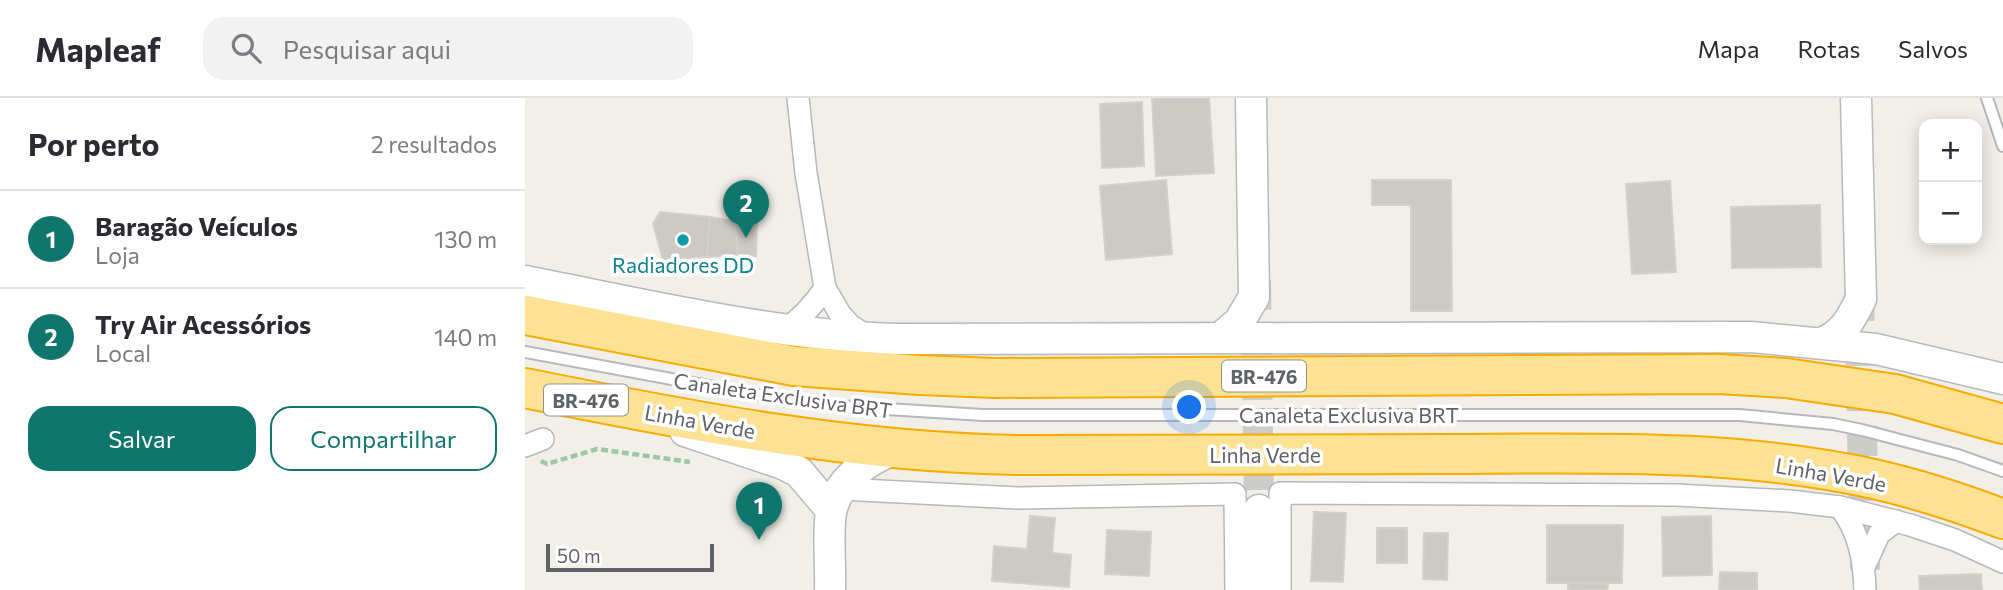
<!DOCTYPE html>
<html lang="pt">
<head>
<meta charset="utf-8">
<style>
  :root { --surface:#fff; --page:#f2f2f3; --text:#2b2b33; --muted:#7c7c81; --line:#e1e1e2; --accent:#0f766e }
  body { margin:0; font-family:Commissioner,sans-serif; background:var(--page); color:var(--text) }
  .controls { position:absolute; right:21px; top:21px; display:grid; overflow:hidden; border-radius:14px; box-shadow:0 4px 18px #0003 }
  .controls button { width:63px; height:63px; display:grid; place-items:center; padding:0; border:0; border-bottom:2px solid var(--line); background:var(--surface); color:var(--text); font:35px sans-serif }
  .scale { position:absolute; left:21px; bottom:18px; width:168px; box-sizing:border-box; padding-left:7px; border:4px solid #5f6368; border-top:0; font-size:19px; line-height:24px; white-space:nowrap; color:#5f6368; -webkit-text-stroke:5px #fff; paint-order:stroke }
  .you { position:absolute; left:665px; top:310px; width:24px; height:24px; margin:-18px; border:5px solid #fff; border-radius:50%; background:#1a73e8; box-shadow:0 0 0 10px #1a73e833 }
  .badge { display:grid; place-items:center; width:46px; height:46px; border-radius:50%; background:var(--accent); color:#fff; font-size:23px; font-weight:700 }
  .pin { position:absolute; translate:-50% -58px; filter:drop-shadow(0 2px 4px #0008) }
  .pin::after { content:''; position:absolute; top:37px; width:24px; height:21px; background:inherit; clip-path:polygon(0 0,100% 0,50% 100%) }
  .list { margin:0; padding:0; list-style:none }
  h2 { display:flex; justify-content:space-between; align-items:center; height:91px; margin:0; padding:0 28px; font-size:30px }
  h2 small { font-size:23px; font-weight:400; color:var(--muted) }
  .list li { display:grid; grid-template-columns:46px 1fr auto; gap:21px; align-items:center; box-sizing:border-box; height:98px; padding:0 28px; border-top:2px solid var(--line) }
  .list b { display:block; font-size:26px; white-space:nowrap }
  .list p { margin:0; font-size:23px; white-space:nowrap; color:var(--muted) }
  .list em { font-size:23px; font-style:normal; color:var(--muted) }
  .actions { display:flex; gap:14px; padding:21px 28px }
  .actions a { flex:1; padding:16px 0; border:2px solid var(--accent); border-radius:21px; text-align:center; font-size:24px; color:var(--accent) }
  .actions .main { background:var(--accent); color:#fff }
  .icon { flex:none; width:38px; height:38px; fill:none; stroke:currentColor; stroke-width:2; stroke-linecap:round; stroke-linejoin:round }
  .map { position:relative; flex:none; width:1478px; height:492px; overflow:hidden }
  header { display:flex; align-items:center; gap:42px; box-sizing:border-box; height:98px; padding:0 35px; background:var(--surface); border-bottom:2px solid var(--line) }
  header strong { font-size:33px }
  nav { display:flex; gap:38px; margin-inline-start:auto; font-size:24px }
  .search { width:490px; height:63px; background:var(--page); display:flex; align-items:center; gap:18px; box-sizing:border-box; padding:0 24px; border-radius:21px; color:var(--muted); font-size:26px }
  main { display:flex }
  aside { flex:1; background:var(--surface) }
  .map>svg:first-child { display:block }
  .building { fill:#cccac5; stroke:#d6d1c6; stroke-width:2 }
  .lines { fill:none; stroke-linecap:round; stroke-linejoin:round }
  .secondary-tunnel { stroke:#ccccc8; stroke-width:30; stroke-dasharray:30 15; stroke-linecap:butt }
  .lane-casing { stroke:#b5b8bc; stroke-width:14 }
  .street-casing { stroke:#b5b8bc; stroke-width:24 }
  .secondary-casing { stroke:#b6babf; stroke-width:33 }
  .highway-casing { stroke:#f9ab00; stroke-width:42 }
  .path { stroke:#9cc7a9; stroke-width:4.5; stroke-dasharray:7 3.5; stroke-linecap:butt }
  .lane { stroke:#fff; stroke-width:10 }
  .street { stroke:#fff; stroke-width:21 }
  .secondary { stroke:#fff; stroke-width:30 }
  .highway { stroke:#fde293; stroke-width:38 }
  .culture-dot { fill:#0f9aa8; stroke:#fff; stroke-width:2.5 }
  .labels { text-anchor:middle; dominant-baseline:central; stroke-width:7; stroke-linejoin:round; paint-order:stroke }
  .shield { fill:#fff; stroke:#8f9295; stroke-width:2 }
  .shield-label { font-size:19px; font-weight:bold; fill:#5f6368 }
  .culture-label { font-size:21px; fill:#0d838f; stroke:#fff }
  .street-label { font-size:21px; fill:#5f6368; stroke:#fff }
</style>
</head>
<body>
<header>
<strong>Mapleaf</strong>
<div class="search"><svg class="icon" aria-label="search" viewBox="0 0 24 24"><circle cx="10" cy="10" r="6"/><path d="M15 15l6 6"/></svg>Pesquisar aqui</div>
<nav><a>Mapa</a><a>Rotas</a><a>Salvos</a></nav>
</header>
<main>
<aside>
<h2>Por perto<small>2 resultados</small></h2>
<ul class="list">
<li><span class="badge">1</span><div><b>Baragão Veículos</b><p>Loja</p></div><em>130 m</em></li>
<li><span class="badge">2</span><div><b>Try Air Acessórios</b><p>Local</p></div><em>140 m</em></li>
</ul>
<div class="actions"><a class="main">Salvar</a><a>Compartilhar</a></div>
</aside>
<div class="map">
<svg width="1478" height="492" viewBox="0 0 1478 492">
  <rect width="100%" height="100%" fill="#f1efe8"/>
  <!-- building -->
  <g class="building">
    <polygon points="627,0 684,0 689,75 631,78"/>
    <polygon points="617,4 619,68 577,70 575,6"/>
    <polygon points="641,82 647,156 581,162 575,88"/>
    <polygon points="847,82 926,82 927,213 886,213 886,107 847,107"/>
    <polygon points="1145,83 1151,174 1107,176 1101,86"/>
    <polygon points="1295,107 1296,169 1207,170 1206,109"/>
    <polygon points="135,114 185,119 182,159 138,162 128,126"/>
    <polygon points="185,119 210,123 213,157 182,159"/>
    <polygon points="210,123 232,124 231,158 213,157"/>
    <polygon points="789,414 821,415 818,484 786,483"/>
    <polygon points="505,418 530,420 527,455 546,457 544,489 467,483 469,448 502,451"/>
    <polygon points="1186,418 1187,477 1138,478 1137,419"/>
    <polygon points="1022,427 1098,427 1097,485 1022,485"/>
    <rect x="852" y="430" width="30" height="35"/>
    <polygon points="582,432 626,434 624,478 580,476"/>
    <polygon points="899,435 923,435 922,482 898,481"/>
    <polygon points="1195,474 1232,475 1232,492 1194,492"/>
    <polygon points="1456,476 1457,492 1395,492 1394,478"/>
    <polygon points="1043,485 1083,486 1082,492 1043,492"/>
  </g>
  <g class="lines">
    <!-- secondary-tunnel -->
    <g class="secondary-tunnel">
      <polyline points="731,182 734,412"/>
      <polyline points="1334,193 1340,472"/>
    </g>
    <defs>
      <g id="lane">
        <polyline points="1462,0 1478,48"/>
        <polyline points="0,254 244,299 313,308 458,317 1215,317 1308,326 1337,332 1433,357 1478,373"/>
      </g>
      <g id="street">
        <polyline points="273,0 281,75 300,190 315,216 325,227 343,239"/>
        <path d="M258 233C276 221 288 208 300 190"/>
        <polyline points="0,348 18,341"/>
        <polyline points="316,391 494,400 710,396 711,492"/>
        <path d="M1315 409C1334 434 1339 461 1340 492"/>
        <polyline points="1339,469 1354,436 1371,423"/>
        <polyline points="755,492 755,395 1151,397 1265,403 1315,409 1385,427 1430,442 1478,464"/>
      </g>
      <g id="secondary">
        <path d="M0 183C123 207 246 237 372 241L1226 239 1351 251 1478 281"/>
        <polyline points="695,240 714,224 729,199 726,0"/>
        <path d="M1299 244C1319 235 1326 221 1336 201L1331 0"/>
        <polyline points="160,333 258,366 274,374 306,412"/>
        <polyline points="734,412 735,492"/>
        <path d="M305 492C306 473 302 426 307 410 316 379 344 361 373 350"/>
      </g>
      <g id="highway">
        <polyline points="0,217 269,268 395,277 470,280 1194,276 1261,280 1370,296 1478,326"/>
        <path d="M0 290C164 323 329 355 497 357 642 358 787 356 931 356 1071 355 1212 351 1349 381 1393 391 1436 405 1478 421"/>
      </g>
    </defs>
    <!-- lane casing -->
    <use href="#lane" class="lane-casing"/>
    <!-- street casing -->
    <use href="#street" class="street-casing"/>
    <!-- secondary casing -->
    <use href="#secondary" class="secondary-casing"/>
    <!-- highway casing -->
    <use href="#highway" class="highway-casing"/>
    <!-- path -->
    <polyline class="path" points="16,363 22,366 72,351 165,364"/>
    <!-- lane -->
    <use href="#lane" class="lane"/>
    <!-- street -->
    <use href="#street" class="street"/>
    <!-- secondary -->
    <use href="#secondary" class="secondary"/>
    <!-- highway -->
    <use href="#highway" class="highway"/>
  </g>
  <!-- markers -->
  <circle class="culture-dot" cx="158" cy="142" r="7"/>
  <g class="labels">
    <!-- shield labels -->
    <g class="shield">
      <rect x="697" y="262.5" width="84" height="31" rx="5"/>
      <rect x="19" y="286.5" width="84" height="31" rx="5"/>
    </g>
    <g class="shield-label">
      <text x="739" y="278">BR-476</text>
      <text x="61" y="302">BR-476</text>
    </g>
    <!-- culture labels -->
    <g class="culture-label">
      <text x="158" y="166">Radiadores DD</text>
    </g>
    <!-- street labels -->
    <g class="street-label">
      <text transform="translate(258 297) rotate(8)">Canaleta Exclusiva BRT</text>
      <text x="824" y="316">Canaleta Exclusiva BRT</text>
      <text transform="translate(175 323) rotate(10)">Linha Verde</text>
      <text x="740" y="356">Linha Verde</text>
      <text transform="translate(1306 376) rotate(10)">Linha Verde</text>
    </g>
  </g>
</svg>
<div class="controls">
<button>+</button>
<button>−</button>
</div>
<div class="scale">50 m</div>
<div class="you"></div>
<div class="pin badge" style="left:234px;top:442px">1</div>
<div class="pin badge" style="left:221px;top:140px">2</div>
</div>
</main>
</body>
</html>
